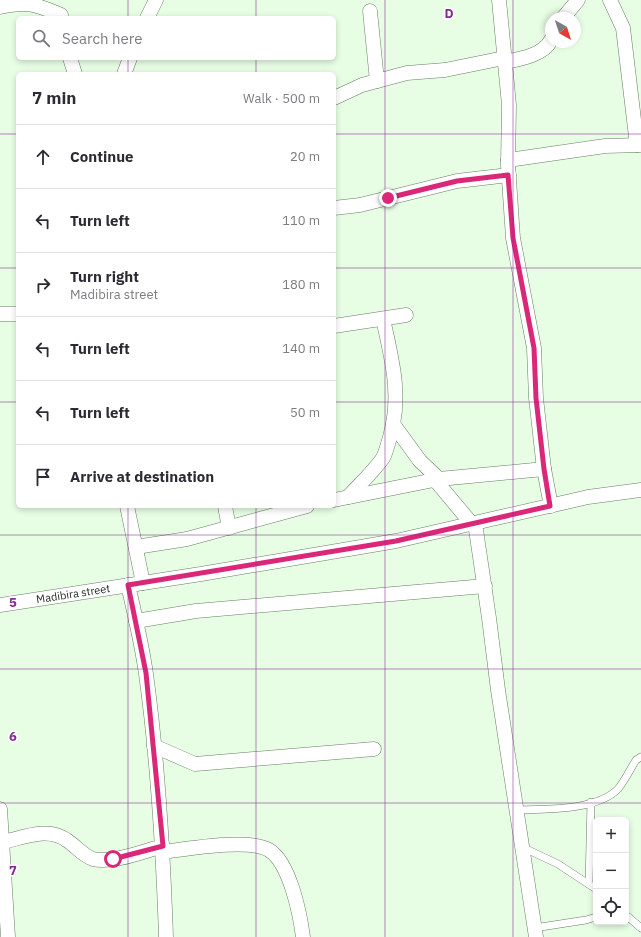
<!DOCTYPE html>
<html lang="en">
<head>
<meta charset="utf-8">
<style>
  :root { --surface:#fff; --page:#f2f2f3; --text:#2b2b33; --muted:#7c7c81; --line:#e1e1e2 }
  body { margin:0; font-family:"IBM Plex Sans",sans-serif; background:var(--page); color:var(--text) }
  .controls { position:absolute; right:12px; bottom:12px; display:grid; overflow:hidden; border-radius:6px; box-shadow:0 2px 6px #0003 }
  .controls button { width:36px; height:36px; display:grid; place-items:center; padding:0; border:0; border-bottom:1px solid var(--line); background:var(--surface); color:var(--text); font:20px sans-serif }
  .compass { position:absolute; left:545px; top:12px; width:36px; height:36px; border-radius:50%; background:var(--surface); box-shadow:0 2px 6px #0003; rotate:141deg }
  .stop { position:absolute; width:12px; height:12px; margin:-9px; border:3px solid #db2777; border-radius:50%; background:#fff }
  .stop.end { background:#db2777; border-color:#fff; box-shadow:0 1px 4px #0008 }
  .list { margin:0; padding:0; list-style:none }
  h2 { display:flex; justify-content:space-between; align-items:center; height:52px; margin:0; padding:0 16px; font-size:17px }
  h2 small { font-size:13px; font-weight:400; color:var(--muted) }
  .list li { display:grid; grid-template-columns:26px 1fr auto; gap:12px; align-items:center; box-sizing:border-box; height:64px; padding:0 16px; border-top:1px solid var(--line) }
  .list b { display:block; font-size:15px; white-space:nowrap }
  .list p { margin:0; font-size:13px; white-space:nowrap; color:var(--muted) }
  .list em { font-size:13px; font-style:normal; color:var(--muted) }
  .icon { flex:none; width:22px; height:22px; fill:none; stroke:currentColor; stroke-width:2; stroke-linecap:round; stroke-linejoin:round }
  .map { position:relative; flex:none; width:641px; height:937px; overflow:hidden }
  .search { position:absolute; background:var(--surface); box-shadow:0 2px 6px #0003; left:16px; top:16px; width:320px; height:44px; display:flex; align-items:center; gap:10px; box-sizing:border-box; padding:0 14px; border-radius:6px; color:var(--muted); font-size:15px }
  .panel { position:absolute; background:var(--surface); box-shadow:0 2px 6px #0003; left:16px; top:72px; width:320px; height:436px; border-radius:6px }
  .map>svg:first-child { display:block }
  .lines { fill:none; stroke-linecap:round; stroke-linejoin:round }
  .service-casing { stroke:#697d66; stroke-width:8 }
  .minor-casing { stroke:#697d66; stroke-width:15 }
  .service { stroke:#fff; stroke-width:7 }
  .minor { stroke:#fff; stroke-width:14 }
  .route { stroke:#db2777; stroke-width:5 }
  .grid { fill:none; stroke:#852994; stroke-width:1; stroke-opacity:0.55 }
  .labels { text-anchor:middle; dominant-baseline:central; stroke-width:3; stroke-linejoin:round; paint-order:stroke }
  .street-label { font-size:11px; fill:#222a21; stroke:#fff }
  .grid-label { font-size:13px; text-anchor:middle; font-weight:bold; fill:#852994; stroke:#fff; stroke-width:3; stroke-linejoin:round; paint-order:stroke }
</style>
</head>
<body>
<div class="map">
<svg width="641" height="937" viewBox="0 0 641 937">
  <rect width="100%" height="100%" fill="#e7fde4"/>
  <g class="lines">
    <defs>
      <g id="service">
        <path d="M516 810C545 809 596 811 618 789 624 782 631 768 636 760L641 757"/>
        <polyline points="522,847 558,864 596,889"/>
        <polyline points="589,884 591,802"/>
        <polyline points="626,915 641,928"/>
        <polyline points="534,928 586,920 596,917"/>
      </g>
      <g id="minor">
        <polyline points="499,0 509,105 508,165 513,238 534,348 536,398 544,469 551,506"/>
        <polyline points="610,0 623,28 637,145"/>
        <path d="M0 7C29 1 35 4 61 15"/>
        <polyline points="370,11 377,81"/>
        <polyline points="147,18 156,0"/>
        <polyline points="563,18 578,0"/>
        <polyline points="70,58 75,74"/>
        <path d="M505 62C520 59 544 55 551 40"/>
        <polyline points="124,74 130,58"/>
        <polyline points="334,98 362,85 407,73 445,70 504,58"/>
        <polyline points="508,160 605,146 641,145"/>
        <polyline points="334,208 360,205 457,181 509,175"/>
        <polyline points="0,314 18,314"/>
        <polyline points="334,326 406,315"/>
        <polyline points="393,424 420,461 439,479"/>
        <polyline points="435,480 472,524"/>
        <path d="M348 497C360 484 373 472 383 458 386 452 388 444 390 437 402 396 392 360 383 319"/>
        <polyline points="334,500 439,479 544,469"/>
        <polyline points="127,506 143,583"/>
        <polyline points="225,506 229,528"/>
        <polyline points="475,523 489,618 498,690 536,937"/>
        <polyline points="136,547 187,539 307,506"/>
        <path d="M128 585C135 615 142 645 146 674 158 761 163 849 166 937"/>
        <path id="s1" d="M0 605 201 574 396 541 588 497 641 490"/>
        <polyline points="136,621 196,611 485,586"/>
        <polyline points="154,746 195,764 374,749"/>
        <polyline points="0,809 8,937"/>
        <path d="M3 842C25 837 49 826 68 841 77 847 82 855 93 859 112 864 144 851 163 846"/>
        <path d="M163 852C187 849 249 838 269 850 290 863 300 914 303 937"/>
      </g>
    </defs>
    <!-- service casing -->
    <use href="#service" class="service-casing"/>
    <!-- minor casing -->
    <use href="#minor" class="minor-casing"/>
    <!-- service -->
    <use href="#service" class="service"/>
    <!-- minor -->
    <use href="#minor" class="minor"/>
  </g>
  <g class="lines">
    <!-- route -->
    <polyline class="route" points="113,859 163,846 146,673 128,585 396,541 550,506 544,469 536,398 534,348 513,238 508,175 457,181 388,198"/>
  </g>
  <!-- grid -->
  <path class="grid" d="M128 0V18M256 0V18M385 0V937M513 0V937M128 58V74M256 58V74M0 134H18M334 134H641M0 268H18M334 268H641M0 402H18M334 402H641M128 506V937M256 506V937M0 535H641M0 669H641M0 803H641"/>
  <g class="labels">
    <!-- street labels -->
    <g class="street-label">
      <text stroke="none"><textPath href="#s1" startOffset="74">Madibira street</textPath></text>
    </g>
  </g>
  <g class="grid-label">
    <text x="449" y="18">D</text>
    <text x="13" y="607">5</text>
    <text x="13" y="741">6</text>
    <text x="13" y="875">7</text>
  </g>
</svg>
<div class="controls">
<button>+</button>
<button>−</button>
<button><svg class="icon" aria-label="locate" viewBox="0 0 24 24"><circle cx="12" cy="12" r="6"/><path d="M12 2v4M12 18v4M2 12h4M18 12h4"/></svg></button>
</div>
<svg class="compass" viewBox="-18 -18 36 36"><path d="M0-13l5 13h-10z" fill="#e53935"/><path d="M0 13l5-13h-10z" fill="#7c7c81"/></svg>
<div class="stop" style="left:113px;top:859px"></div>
<div class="stop end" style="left:388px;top:198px"></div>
<div class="search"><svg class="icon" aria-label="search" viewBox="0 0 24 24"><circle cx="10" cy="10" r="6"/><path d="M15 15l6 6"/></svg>Search here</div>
<section class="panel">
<h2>7 min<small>Walk · 500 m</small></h2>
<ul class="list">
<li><svg class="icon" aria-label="ahead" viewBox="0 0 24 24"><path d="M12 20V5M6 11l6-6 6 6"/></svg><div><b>Continue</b></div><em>20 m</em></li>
<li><svg class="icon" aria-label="left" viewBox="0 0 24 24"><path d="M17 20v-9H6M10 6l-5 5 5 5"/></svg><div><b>Turn left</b></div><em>110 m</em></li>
<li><svg class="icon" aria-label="right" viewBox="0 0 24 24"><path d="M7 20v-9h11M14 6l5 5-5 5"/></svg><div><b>Turn right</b><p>Madibira street</p></div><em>180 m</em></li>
<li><svg class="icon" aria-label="left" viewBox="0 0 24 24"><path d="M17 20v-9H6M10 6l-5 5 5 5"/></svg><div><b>Turn left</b></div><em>140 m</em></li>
<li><svg class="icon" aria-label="left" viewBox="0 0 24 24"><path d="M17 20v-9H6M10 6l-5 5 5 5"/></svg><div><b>Turn left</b></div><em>50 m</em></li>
<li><svg class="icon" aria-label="arrive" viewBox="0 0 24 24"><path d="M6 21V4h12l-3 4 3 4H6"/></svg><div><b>Arrive at destination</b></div></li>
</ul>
</section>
</div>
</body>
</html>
